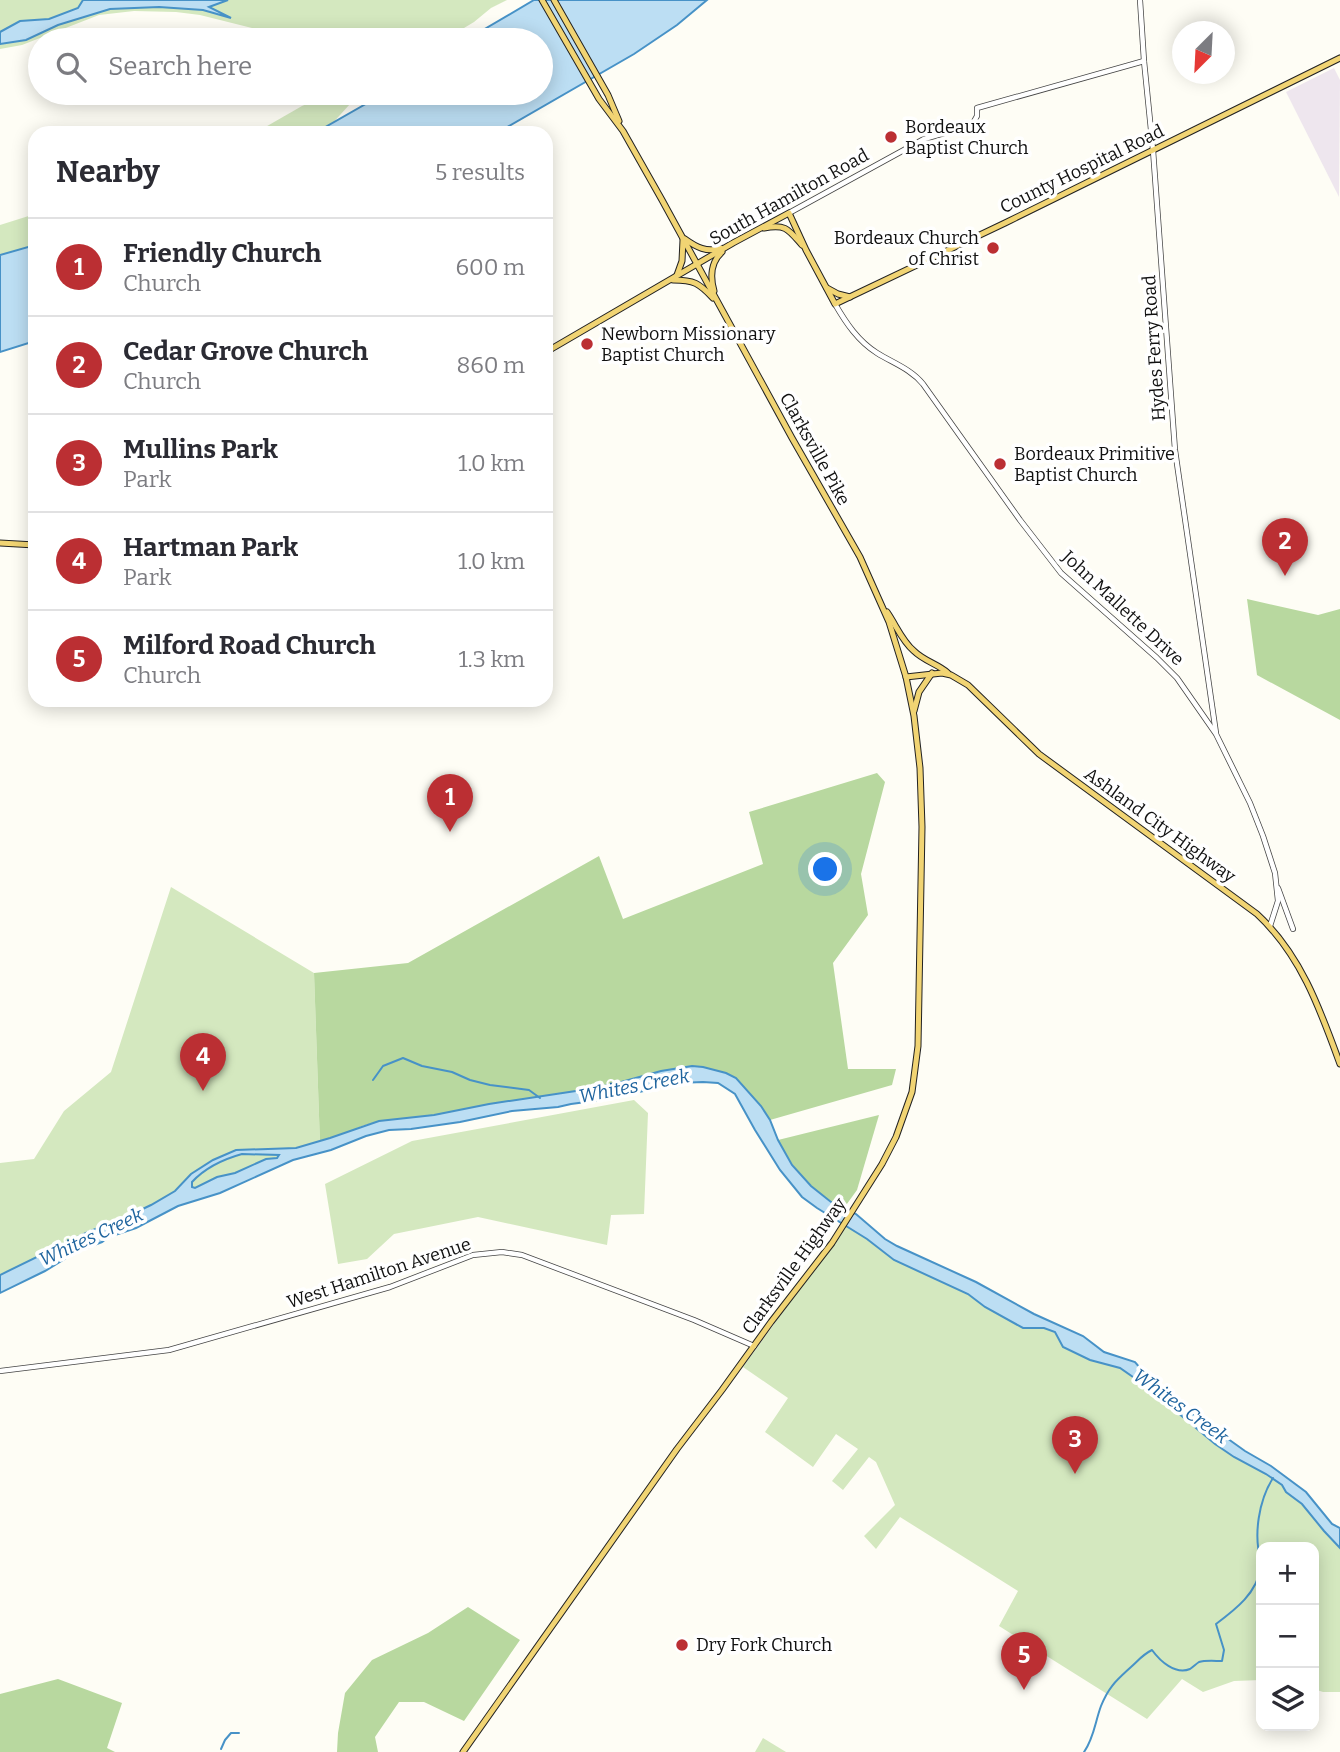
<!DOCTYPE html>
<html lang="en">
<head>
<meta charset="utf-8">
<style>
  :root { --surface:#fff; --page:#f7f7f7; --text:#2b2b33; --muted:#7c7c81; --line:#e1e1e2; --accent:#bb2f33 }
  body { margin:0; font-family:Bitter,serif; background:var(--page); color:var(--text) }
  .controls { position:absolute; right:21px; bottom:21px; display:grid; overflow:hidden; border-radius:14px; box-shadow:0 4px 18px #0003 }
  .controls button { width:63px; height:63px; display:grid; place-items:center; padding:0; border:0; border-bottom:2px solid var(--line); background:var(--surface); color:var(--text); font:35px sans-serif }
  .compass { position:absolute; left:1172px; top:21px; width:63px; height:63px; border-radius:50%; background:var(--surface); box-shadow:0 4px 18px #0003; rotate:204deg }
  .you { position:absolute; left:826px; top:870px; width:24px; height:24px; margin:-18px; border:5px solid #fff; border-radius:50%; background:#1a73e8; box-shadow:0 0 0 10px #1a73e833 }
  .badge { display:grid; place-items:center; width:46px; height:46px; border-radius:50%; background:var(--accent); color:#fff; font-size:23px; font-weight:700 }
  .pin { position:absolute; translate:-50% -58px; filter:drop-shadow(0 2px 4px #0008) }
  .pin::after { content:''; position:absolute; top:37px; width:24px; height:21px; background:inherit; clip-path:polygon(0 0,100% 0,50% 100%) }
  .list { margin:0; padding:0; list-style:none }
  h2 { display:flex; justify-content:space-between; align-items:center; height:91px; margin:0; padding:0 28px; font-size:30px }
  h2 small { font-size:23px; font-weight:400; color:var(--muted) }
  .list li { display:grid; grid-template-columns:46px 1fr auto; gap:21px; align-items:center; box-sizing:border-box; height:98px; padding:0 28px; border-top:2px solid var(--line) }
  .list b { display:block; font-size:26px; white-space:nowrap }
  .list p { margin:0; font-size:23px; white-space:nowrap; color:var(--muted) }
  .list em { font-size:23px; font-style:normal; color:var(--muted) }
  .icon { flex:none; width:38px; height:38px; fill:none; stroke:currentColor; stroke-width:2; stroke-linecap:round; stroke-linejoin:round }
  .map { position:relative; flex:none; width:1340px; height:1752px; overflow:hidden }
  .search { position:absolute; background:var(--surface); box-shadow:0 4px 18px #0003; left:28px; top:28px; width:525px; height:77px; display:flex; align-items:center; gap:18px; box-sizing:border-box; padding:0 24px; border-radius:38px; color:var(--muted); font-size:26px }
  .panel { position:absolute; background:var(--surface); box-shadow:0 4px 18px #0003; left:28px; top:126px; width:525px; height:581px; border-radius:21px }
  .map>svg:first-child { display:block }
  .industrial { fill:#eee6ee }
  .green { fill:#d4e8bf }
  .forest { fill:#b8d89f }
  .water { fill:#bcdef3; stroke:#4792c7; stroke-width:2; fill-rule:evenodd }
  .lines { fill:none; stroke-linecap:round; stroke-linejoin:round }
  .stream { stroke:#4792c7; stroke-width:2 }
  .minor-casing { stroke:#444; stroke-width:6 }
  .major-casing { stroke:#222; stroke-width:7 }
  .minor { stroke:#fff; stroke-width:4.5 }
  .major { stroke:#f1d473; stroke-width:5 }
  .poi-dot { fill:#bb2f33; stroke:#fff; stroke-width:2.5 }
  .labels { text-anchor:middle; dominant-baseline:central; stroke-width:7; stroke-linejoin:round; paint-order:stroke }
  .poi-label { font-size:18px; fill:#111; stroke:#fff; text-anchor:start }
  .street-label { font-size:18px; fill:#111; stroke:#fff }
  .water-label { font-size:19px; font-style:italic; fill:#1f649e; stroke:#fff }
</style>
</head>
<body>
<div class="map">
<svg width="1340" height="1752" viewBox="0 0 1340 1752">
  <rect width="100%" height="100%" fill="#fefdf5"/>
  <!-- industrial -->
  <polygon class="industrial" points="1334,68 1340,80 1339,197 1286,92"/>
  <!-- green -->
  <g class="green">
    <polygon points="0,0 507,0 491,8 474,22 444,40 376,40 377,38 349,32 296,39 200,15 176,12 134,11 99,15 22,45 0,49"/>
    <polygon points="333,93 360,93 330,126 315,133 255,133 302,106"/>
    <polygon points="35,214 35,245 0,255 0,225"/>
    <polygon points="171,887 314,973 320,1144 0,1282 0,1163 34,1159 64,1111 111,1072"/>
    <polygon points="634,1100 648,1113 644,1214 611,1215 607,1245 478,1217 394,1234 367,1259 338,1264 325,1184 412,1141"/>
    <polygon points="847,1223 1056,1330 1131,1371 1279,1481 1340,1541 1340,1692 1323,1692 1314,1689 1314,1547 1261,1547 1261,1680 1234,1681 1203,1692 1182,1679 1147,1719 999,1626 1018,1591 900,1517 876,1549 864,1536 895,1505 876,1462 869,1457 843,1490 832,1481 858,1449 836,1434 813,1467 765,1432 788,1398 743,1367"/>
    <polygon points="763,1738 786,1752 755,1752"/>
  </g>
  <!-- forest -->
  <g class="forest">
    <polygon points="1247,599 1318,615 1340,609 1340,720 1257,675"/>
    <polygon points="877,773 885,782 861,874 868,915 833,963 848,1069 896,1069 892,1085 770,1120 761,1106 736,1078 726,1073 703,1067 692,1066 661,1071 614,1084 589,1089 489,1104 434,1115 379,1121 362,1126 320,1144 314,973 408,963 599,856 623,919 763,864 749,812"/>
    <path d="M879 1115 857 1190 844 1208C813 1195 793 1169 778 1140Z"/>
    <polygon points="468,1607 520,1640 464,1721 424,1702 399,1702 375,1737 378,1752 337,1752 338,1733 345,1693 372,1660 428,1633"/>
    <polygon points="58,1679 122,1703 107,1748 115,1752 0,1752 0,1694"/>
  </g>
  <!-- water -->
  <g class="water">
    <polygon points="83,0 228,0 209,7 231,18 203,10 159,7 110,9 58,25 26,40 0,44 0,32 20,21 49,19 78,8"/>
    <polygon points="534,0 707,0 677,25 634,54 497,133 315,133 385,93 541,93 541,40 466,40"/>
    <polygon points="35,245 35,341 0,352 0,255"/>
    <path d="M692 1066 703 1067 726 1073 736 1078 761 1106 770 1120 778 1140 792 1165 811 1186 831 1202 856 1214 885 1239 897 1246 976 1282 1034 1314 1083 1336 1104 1352 1135 1362 1147 1376 1196 1416 1245 1451 1271 1466 1306 1492 1332 1524 1340 1528V1548L1324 1531 1302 1504 1286 1492 1282 1485 1266 1474 1234 1457 1215 1444 1171 1407 1157 1397 1143 1384 1120 1368 1090 1360 1063 1347 1055 1332 1044 1328H1023L985 1307 968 1294 894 1260 867 1239 817 1208 802 1197 780 1170 755 1130 735 1094 718 1083 703 1082 678 1083 609 1099 571 1104 558 1107 512 1111 460 1122 411 1129 389 1130 366 1136 331 1150 293 1160 220 1193 178 1206 136 1228 109 1237 102 1242 76 1252 45 1271 0 1293V1275L88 1232 128 1216 151 1205 175 1191 191 1174 213 1160 236 1150 296 1148 330 1138 379 1121 434 1115 489 1104 589 1089 614 1084 661 1071ZM242 1154 279 1155 277 1158 266 1159 235 1173 217 1177 195 1188 192 1187V1182C205 1168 224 1159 242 1154Z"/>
  </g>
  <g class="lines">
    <!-- stream -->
    <g class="stream">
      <polyline points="373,1080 383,1066 403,1058 422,1066 452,1072 470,1080 490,1085 529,1090 540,1098"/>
      <path d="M1261 1561C1253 1535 1259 1500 1273 1478"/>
      <polyline points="221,1749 225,1740 231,1733 239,1733"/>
      <path d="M1084 1752C1094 1738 1095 1722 1101 1706 1109 1686 1117 1680 1131 1667 1139 1660 1142 1655 1152 1650 1160 1661 1175 1675 1190 1669 1193 1667 1196 1664 1199 1662 1205 1660 1215 1661 1222 1661L1224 1650 1216 1624C1236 1609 1257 1593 1261 1567"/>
    </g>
    <defs>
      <g id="minor">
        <polyline points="1140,0 1144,61 1153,150 1175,450 1216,733"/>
        <polyline points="789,213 924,139 972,125 977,116 977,108 1144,61"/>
        <path d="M835 304C846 323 858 341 877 353 893 363 911 369 923 384L1020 520 1061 573 1157 658 1177 678 1216 734 1250 803 1263 836 1275 873 1278 901 1270 926"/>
        <polyline points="1278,888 1293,929"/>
        <polyline points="0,1371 169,1350 390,1287 473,1255 502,1252 522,1255 694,1320 754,1346"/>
      </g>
      <g id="major">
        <polyline points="554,0 608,95 619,121"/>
        <path d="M764 228C786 224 788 229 802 245"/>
        <path d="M685 239C696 247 707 253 721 248"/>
        <polyline points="677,275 682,261 683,240"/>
        <path d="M673 280C694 280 699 283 713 298"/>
        <polyline points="827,288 838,294 850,297"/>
        <path d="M714 291C710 277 711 262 722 252"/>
        <polyline points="546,352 733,243 789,213 806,250 835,304 1005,223 1340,58"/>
        <polyline points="0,543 35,545"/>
        <path d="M887 612C896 625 902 641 914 651 924 661 938 664 948 673"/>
        <path d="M906 677 942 673 951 675 968 685 1039 754 1257 914C1301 955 1320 1009 1340 1064"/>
        <polyline points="914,711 919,692 932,673"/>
        <polyline points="463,1752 677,1449 722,1390 771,1322 832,1243 882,1164 896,1137 912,1092 918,1046 922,827 920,768 914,716 906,677 889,622 860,557 792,438 662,200 623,131 599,99 542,0"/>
      </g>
    </defs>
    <!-- minor casing -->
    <use href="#minor" class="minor-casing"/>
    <!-- major casing -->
    <use href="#major" class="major-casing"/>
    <!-- minor -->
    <use href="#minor" class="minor"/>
    <!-- major -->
    <use href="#major" class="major"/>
  </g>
  <!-- markers -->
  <g class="poi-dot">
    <circle cx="891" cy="137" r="7"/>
    <circle cx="993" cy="248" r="7"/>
    <circle cx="587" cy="344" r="7"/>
    <circle cx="1000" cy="464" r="7"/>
    <circle cx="682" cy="1645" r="7"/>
  </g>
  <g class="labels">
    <!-- poi labels -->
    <g class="poi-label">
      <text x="905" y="127">Bordeaux<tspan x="905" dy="21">Baptist Church</tspan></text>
      <text x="979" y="238" text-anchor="end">Bordeaux Church<tspan x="979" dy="21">of Christ</tspan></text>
      <text x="601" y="334">Newborn Missionary<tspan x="601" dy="21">Baptist Church</tspan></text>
      <text x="1014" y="454">Bordeaux Primitive<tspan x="1014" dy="21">Baptist Church</tspan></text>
      <text x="696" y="1645">Dry Fork Church</text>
    </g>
    <!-- street labels -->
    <g class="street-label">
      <text transform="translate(1082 169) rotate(-26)">County Hospital Road</text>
      <text transform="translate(789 197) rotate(-29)">South Hamilton Road</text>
      <text transform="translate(1154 348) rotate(-94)">Hydes Ferry Road</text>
      <text transform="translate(815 449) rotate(61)">Clarksville Pike</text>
      <text transform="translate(1123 608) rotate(43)">John Mallette Drive</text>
      <text transform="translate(1160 825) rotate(36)">Ashland City Highway</text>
      <text transform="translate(794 1266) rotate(-54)">Clarksville Highway</text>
      <text transform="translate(379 1273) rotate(-18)">West Hamilton Avenue</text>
    </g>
    <!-- water labels -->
    <g class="water-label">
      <text transform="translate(634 1086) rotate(-11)">Whites Creek</text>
      <text transform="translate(91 1237) rotate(-25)">Whites Creek</text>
      <text transform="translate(1181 1406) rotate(36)">Whites Creek</text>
    </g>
  </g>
</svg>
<div class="controls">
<button>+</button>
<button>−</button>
<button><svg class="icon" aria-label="layers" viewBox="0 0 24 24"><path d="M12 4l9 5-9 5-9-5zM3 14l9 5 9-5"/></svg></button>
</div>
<svg class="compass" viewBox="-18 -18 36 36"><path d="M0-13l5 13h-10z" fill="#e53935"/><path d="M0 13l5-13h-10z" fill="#7c7c81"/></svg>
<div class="you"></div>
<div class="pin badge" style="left:450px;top:832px">1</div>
<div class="pin badge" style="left:1285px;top:576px">2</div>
<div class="pin badge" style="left:1075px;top:1474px">3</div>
<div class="pin badge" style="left:203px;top:1091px">4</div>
<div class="pin badge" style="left:1024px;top:1690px">5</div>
<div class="search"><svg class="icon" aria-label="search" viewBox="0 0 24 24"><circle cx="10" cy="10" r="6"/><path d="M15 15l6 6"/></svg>Search here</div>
<section class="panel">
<h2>Nearby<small>5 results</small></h2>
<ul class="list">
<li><span class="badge">1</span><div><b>Friendly Church</b><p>Church</p></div><em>600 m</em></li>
<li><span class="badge">2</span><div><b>Cedar Grove Church</b><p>Church</p></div><em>860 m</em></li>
<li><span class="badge">3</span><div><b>Mullins Park</b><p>Park</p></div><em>1.0 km</em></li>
<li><span class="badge">4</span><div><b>Hartman Park</b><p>Park</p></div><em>1.0 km</em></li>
<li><span class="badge">5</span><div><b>Milford Road Church</b><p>Church</p></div><em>1.3 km</em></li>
</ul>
</section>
</div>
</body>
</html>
